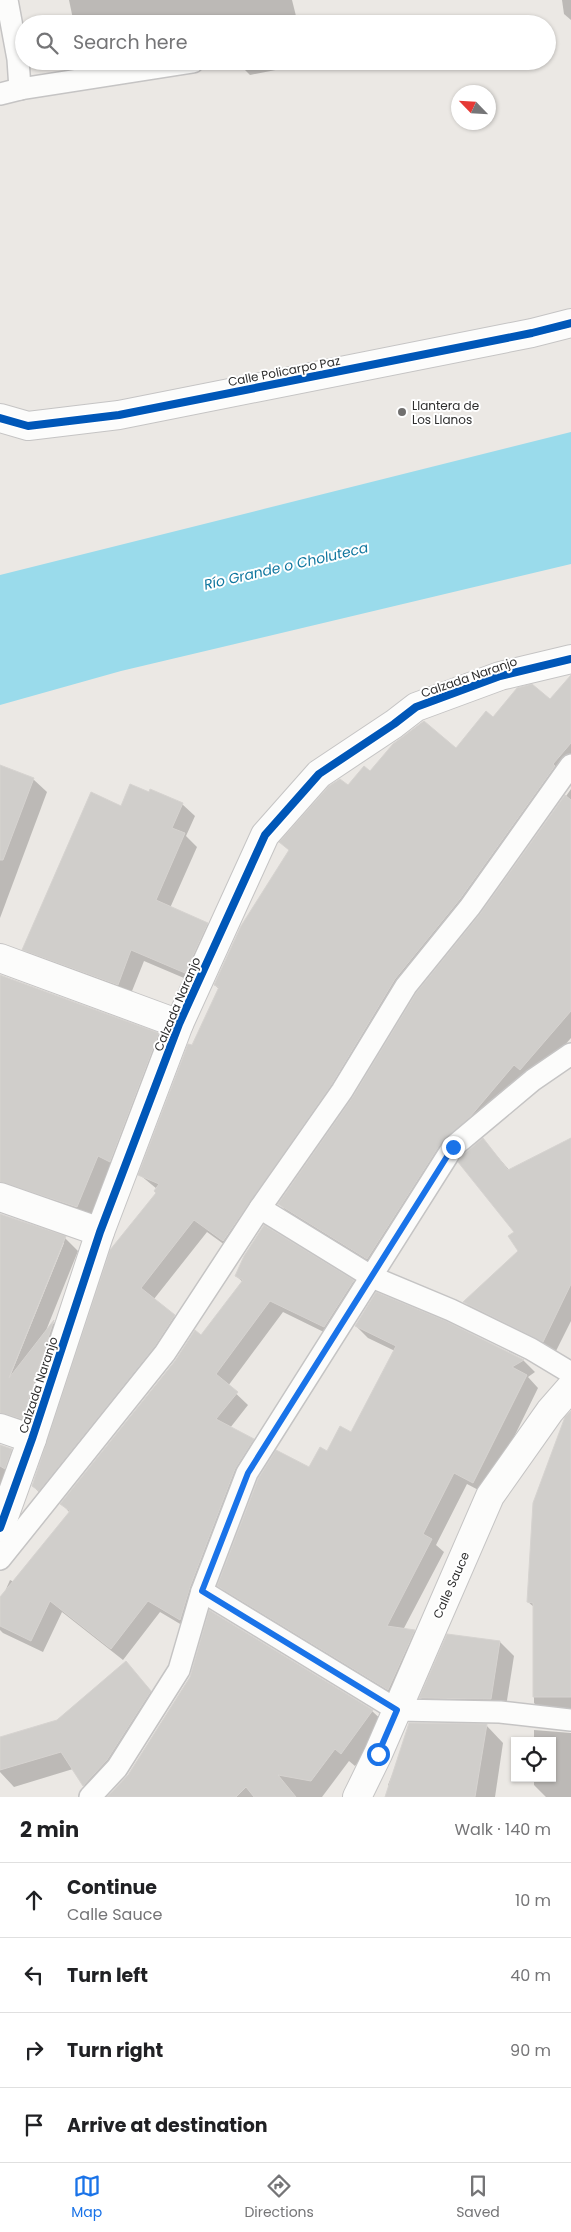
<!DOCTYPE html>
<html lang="en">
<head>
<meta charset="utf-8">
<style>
  :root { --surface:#fff; --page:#f6f6f6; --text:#202124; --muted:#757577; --line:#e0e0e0; --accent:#1a73e8 }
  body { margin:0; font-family:Poppins,sans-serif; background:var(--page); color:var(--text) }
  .controls { position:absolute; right:15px; bottom:15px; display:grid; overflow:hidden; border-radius:0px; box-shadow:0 1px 4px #0004 }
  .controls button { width:45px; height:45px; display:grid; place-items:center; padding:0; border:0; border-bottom:1px solid var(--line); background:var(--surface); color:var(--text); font:25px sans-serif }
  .compass { position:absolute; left:451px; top:85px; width:45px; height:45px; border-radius:50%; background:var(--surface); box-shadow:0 1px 4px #0004; rotate:295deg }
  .stop { position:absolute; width:15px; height:15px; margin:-11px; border:4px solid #1a73e8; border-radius:50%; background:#fff }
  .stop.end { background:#1a73e8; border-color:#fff; box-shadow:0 1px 5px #0008 }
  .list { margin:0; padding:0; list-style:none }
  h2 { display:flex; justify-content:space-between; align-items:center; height:65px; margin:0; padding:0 20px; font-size:21px }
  h2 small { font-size:16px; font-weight:400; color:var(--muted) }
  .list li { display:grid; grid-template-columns:32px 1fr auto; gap:15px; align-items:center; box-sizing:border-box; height:75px; padding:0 20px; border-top:1px solid var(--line) }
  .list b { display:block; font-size:19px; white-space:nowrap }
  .list p { margin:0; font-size:16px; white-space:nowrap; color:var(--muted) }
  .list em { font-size:16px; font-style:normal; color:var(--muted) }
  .icon { flex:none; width:28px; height:28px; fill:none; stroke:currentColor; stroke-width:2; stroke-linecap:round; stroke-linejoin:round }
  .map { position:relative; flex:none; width:571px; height:1797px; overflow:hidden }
  .search { position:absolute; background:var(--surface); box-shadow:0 1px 4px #0004; left:15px; right:15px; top:15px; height:55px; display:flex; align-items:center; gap:12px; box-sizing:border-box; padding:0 18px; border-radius:28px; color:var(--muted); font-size:19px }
  .sheet { height:365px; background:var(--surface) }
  nav { display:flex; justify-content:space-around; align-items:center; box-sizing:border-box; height:70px; border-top:1px solid var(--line); background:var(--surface); font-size:14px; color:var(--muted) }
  nav a { display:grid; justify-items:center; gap:2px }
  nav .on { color:var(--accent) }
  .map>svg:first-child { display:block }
  .water { fill:#9adbeb }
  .shadow { fill:#0003; fill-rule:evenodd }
  .building { fill:#d0cecb; stroke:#d6d3d0 }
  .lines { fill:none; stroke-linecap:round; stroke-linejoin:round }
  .lane-casing { stroke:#c5c4c4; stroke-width:24 }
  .street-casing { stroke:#c5c4c4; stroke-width:30 }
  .secondary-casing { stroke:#c5c4c4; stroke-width:30 }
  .lane { stroke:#fcfcfb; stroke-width:21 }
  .street { stroke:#fcfcfb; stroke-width:28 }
  .secondary { stroke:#fcfcfb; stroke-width:28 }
  .cycleway-casing { stroke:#fff; stroke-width:11 }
  .cycleway { stroke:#0057b8; stroke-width:8 }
  .route { stroke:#1a73e8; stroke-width:6 }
  .poi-dot { fill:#706f6e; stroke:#fff; stroke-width:2 }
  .labels { text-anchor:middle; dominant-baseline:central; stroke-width:4; stroke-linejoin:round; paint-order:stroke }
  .street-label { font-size:12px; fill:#2e2e2e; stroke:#fff }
  .poi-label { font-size:12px; fill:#2e2e2e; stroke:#fff; text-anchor:start }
  .water-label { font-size:14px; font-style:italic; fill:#10779f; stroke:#fff }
</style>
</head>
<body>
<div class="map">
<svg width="571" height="1797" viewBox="0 0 571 1797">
  <rect width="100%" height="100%" fill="#ebe8e4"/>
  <!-- water -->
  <polygon class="water" points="571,432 571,564 121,671 0,705 0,575"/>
  <!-- shadow -->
  <g class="shadow">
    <polygon points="69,0 292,0 298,24 74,24"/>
    <polygon points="562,0 571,0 571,20 564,14"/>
    <polygon points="236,61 306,61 306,64 250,75"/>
    <polygon points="571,678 571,773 408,992 236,1253 207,1232 154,1299 187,1328 46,1499 33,1486 158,1193 157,1189 140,1175 192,1047 219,989 215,985 290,851 281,842 348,787 370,773 456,749 493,719 550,701"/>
    <polygon points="0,766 33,779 47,792 0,918"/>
    <polygon points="571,789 571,1038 533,1081 455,1152 380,1271 292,1216 279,1204"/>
    <polygon points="150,793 182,804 195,816 186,836 197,847 170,908 207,924 219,936 198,984 144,961 130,996 36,962 24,949 122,807"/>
    <polygon points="0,976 158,1034 171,1048 91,1220 0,1203"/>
    <polygon points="483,1140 510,1171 571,1140 571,1321 555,1353 477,1314 465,1302 520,1251 516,1232"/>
    <path d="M0 1215 65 1238 78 1251 45 1333 55 1322 67 1335 35 1432 0 1434ZM61 1243H64L7 1384 5 1383Z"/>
    <polygon points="264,1227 353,1281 365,1293 336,1338 283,1312 228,1386 248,1405 230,1428 253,1440 265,1451 192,1631 160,1612 123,1660 62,1612 43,1652 3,1633 0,1630 0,1603 10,1580 14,1582 70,1513 62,1504 201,1337 243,1282 236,1276"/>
    <polygon points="445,1323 524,1361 535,1372 528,1377 538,1388 486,1494 467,1484 436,1545 444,1552 403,1630 414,1631 426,1643 400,1701 231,1598 219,1585 327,1453 352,1433 395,1351 368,1338 356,1326"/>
    <polygon points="571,1413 571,1722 552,1720 534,1703 534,1607 528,1602"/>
    <polygon points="0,1445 11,1450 25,1463 0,1517"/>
    <polygon points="210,1612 372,1711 386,1724 355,1766 349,1761 322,1797 109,1797 129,1775 191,1677"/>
    <polygon points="500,1642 514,1656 505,1713 435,1712 421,1698"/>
    <polygon points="126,1663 166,1708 96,1797 84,1785 73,1769 14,1787 0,1772 0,1739 57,1722"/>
    <polygon points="486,1725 503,1743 495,1797 399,1797 388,1785 407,1739"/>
    <polygon points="534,1730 571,1733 571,1797 546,1797 534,1785 534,1778 552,1778 552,1741 534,1741"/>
  </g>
  <!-- building -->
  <g class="building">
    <polygon points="571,675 571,743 553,764 555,766 460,899 395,979 332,1084 223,1241 194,1220 141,1288 175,1315 155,1346 39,1491 32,1486 110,1250 156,1193 154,1191 159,1184 138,1175 188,1044 192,1045 219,987 214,985 241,926 289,850 279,842 329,786 340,779 348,785 364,766 370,771 393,744 424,721 456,748 486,711 493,717 517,688 532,684 550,699"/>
    <polygon points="0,765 34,778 3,860 0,860"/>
    <polygon points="130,784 149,792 150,789 183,803 172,828 185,833 156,900 208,923 185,973 131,950 118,985 22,950 91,792 121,806"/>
    <polygon points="565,795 571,800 571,1011 520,1070 514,1065 470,1117 443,1140 367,1259 278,1204 352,1098 416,993 480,914"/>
    <polygon points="0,975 159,1033 110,1162 98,1156 77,1207 0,1182"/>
    <polygon points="483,1138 508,1170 571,1138 571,1284 543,1342 463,1302 518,1251 508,1236 514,1232 458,1162 463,1155"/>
    <polygon points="0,1214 66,1236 9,1378 54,1320 22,1419 0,1413"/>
    <polygon points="264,1225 354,1280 324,1327 270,1301 216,1374 238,1392 216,1419 254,1439 235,1469 190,1587 180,1620 148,1601 111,1649 50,1601 31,1641 0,1626 0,1597 70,1511 60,1504 175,1361 195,1330 201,1335 243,1280 235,1276 244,1256"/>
    <polygon points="376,1292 446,1321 524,1360 512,1367 527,1375 473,1483 454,1473 423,1534 432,1539 387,1626 415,1630 388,1690 217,1586 258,1479 276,1450 309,1467 320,1447 327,1451 340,1426 351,1432 396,1346 355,1326"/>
    <polygon points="571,1411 571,1697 533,1697 533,1603 527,1602 533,1503 565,1417"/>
    <polygon points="0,1445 12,1449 5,1469 0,1466"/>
    <polygon points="209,1610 373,1710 341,1754 335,1749 311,1781 278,1775 296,1797 254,1797 246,1787 236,1797 107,1797 128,1775 190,1677"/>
    <polygon points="447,1634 500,1641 491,1699 419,1698"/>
    <polygon points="126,1661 151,1691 107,1760 83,1786 61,1752 0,1770 0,1737 57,1720"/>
    <polygon points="409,1723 487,1724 475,1797 385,1797"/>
  </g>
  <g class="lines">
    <defs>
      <g id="lane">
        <polyline points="7,0 18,59 20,89"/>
        <polyline points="0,94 20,89 193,62"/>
        <polyline points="571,1054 533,1080 453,1147 247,1473 202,1591 397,1710 500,1712 571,1720"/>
        <polyline points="260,1208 372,1277 451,1310 531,1349 571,1373"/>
        <polyline points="0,1559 165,1353 260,1208 342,1091 406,986 470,907 571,765"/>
        <polyline points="90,1797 117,1768 179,1670 202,1591"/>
      </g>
      <g id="street">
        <polyline points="0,958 179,1024"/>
        <polyline points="0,1197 100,1232"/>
        <polyline points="0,1428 32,1439"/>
        <polyline points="0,1528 32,1439 100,1232 179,1024 265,835 319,774 394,724 416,707 500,676 571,659"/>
        <polyline points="357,1797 378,1754 490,1496 550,1411 571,1387"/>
      </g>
      <polyline id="secondary" points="0,418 28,426 119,415 532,333 571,323"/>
    </defs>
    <!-- lane casing -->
    <use href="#lane" class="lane-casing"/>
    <!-- street casing -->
    <use href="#street" class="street-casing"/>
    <!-- secondary casing -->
    <use href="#secondary" class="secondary-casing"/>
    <!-- lane -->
    <use href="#lane" class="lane"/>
    <!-- street -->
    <use href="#street" class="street"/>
    <!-- secondary -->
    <use href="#secondary" class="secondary"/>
    <defs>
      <g id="cycleway">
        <polyline points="0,418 28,426 119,415 532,333 571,323"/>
        <polyline points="0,1528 32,1439 100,1232 179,1024 265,835 319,774 394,724 416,707 500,676 571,659"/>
      </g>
    </defs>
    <!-- cycleway casing -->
    <use href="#cycleway" class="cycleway-casing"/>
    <!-- cycleway -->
    <use href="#cycleway" class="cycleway"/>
  </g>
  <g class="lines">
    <!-- route -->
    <polyline class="route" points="378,1754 397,1710 202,1591 248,1473 453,1147"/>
  </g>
  <!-- markers -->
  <circle class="poi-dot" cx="402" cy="412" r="5"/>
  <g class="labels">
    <!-- street labels -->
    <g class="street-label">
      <text transform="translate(284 371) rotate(-11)">Calle Policarpo Paz</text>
      <text transform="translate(469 677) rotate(-19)">Calzada Naranjo</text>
      <text transform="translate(177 1004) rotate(-67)">Calzada Naranjo</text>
      <text transform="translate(38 1385) rotate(-72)">Calzada Naranjo</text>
      <text transform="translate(451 1585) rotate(-66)">Calle Sauce</text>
    </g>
    <!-- poi labels -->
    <g class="poi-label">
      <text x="412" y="405">Llantera de<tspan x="412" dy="14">Los Llanos</tspan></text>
    </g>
    <!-- water labels -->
    <g class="water-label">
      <text transform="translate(286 566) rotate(-13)">Río Grande o Choluteca</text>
    </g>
  </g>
</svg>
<div class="controls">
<button><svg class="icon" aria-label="locate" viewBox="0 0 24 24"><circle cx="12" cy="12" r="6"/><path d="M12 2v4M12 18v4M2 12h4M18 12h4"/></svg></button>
</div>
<svg class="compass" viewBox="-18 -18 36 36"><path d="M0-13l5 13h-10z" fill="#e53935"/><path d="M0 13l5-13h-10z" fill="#757577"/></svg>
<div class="stop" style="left:378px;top:1754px"></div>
<div class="stop end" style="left:453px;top:1147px"></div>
<div class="search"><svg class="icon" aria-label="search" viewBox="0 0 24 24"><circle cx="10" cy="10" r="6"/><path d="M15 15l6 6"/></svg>Search here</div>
</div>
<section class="sheet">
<h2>2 min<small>Walk · 140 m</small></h2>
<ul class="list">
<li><svg class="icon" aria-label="ahead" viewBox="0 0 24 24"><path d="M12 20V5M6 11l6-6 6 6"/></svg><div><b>Continue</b><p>Calle Sauce</p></div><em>10 m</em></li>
<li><svg class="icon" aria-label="left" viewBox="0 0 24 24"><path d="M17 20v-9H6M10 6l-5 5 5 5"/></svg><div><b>Turn left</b></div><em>40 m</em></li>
<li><svg class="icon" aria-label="right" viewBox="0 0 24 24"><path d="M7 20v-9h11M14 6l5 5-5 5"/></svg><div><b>Turn right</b></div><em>90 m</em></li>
<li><svg class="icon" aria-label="arrive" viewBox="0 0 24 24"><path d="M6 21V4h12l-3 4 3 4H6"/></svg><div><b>Arrive at destination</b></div></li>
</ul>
</section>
<nav>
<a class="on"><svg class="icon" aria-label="map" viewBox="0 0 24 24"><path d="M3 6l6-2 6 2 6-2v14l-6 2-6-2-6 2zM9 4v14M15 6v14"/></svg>Map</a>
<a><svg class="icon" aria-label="directions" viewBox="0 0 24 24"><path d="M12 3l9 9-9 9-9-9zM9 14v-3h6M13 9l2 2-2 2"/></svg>Directions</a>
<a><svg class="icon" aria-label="saved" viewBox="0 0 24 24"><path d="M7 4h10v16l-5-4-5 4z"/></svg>Saved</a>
</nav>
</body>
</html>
